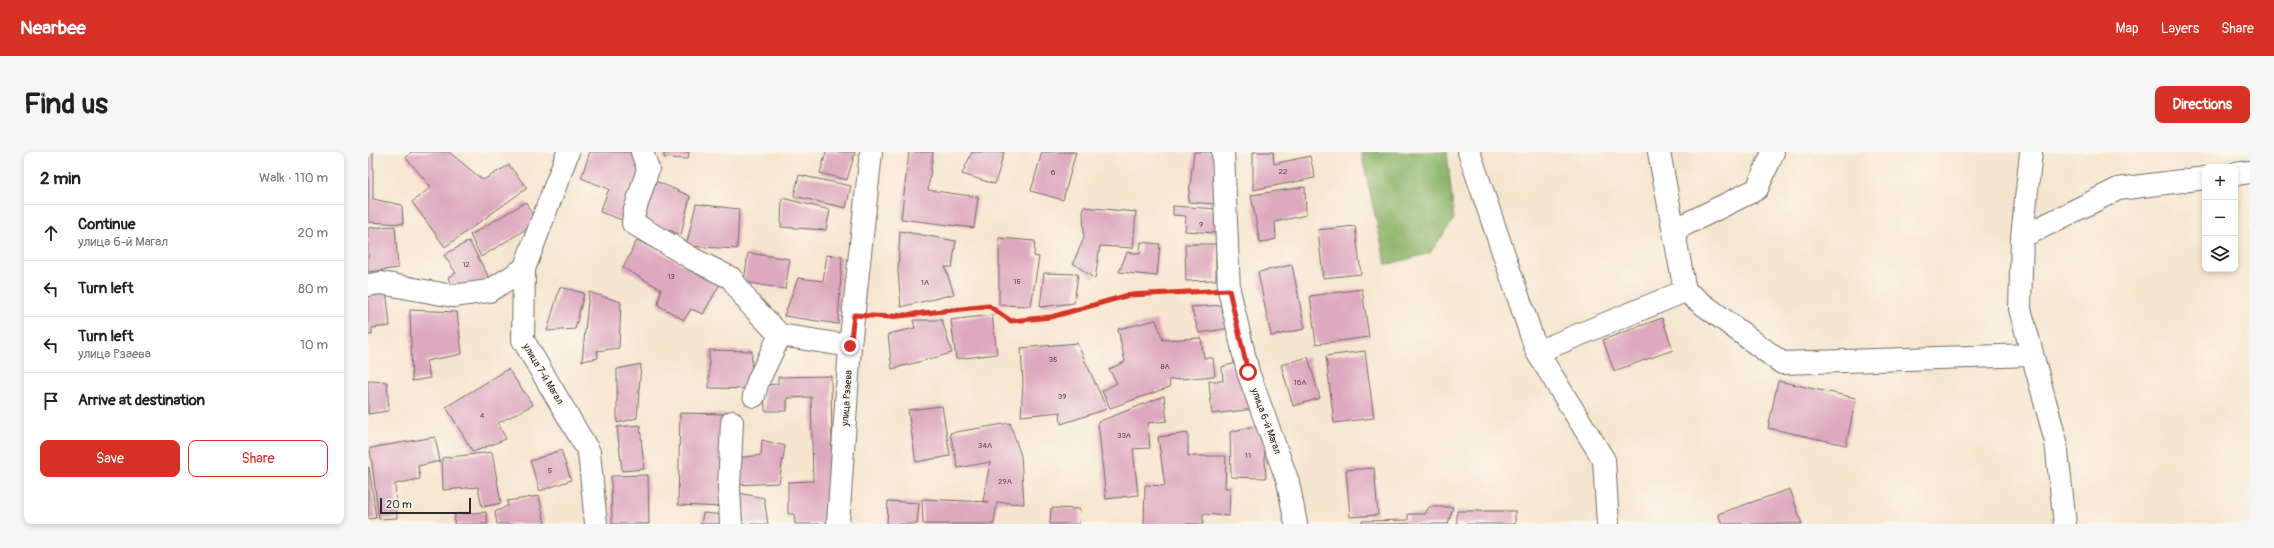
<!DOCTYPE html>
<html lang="en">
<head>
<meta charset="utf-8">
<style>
  :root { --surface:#fff; --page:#f6f6f6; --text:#202124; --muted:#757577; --line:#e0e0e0; --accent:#d93025 }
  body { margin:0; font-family:Pangolin,sans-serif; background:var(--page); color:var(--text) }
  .controls { position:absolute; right:12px; top:12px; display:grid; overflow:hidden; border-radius:8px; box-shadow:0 2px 6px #0003 }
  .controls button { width:36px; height:36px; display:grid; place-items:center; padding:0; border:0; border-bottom:1px solid var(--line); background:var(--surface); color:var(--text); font:20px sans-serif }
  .scale { position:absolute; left:12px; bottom:10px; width:91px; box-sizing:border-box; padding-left:4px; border:2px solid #2b2b2b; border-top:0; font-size:11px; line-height:14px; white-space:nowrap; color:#2b2b2b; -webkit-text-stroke:3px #fbf7ec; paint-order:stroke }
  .stop { position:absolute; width:12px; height:12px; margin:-9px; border:3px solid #d93025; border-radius:50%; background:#fff }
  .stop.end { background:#d93025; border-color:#fff; box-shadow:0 1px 4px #0008 }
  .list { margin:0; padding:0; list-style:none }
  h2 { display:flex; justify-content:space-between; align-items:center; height:52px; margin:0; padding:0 16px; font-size:17px }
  h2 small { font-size:13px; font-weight:400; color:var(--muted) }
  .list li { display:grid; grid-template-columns:26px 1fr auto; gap:12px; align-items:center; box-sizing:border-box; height:56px; padding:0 16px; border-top:1px solid var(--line) }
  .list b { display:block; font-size:15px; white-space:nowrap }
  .list p { margin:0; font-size:13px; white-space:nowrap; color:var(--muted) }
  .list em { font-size:13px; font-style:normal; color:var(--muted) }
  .actions { display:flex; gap:8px; padding:12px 16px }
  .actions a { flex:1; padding:9px 0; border:1px solid var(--accent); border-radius:8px; text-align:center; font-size:14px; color:var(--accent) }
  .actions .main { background:var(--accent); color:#fff }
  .icon { flex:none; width:22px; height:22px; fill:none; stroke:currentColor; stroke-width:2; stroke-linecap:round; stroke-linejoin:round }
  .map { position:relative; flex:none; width:1882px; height:372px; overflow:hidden; border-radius:8px }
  header { display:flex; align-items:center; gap:24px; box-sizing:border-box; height:56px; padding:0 20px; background:var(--accent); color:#fff }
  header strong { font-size:19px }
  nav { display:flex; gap:22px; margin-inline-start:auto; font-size:14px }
  .intro { display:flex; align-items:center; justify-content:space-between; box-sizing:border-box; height:96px; padding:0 24px }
  h1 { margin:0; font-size:28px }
  .button { padding:10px 18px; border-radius:8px; background:var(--accent); color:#fff; font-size:14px; font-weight:700 }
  main { display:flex; gap:24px; padding:0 24px }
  aside { flex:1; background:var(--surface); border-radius:8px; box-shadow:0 2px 6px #0003 }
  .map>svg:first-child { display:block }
  .forest { fill:#89b268; stroke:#5a6e4a }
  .building { fill:#dda9bf }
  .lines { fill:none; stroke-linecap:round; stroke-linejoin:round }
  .minor-casing { stroke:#726c64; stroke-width:24 }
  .path { stroke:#726c64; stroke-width:2.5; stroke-dasharray:3 3; stroke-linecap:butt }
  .minor { stroke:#fff; stroke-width:22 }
  .route { stroke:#d93025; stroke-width:5 }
  .labels { text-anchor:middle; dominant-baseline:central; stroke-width:3; stroke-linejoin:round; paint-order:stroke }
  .number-label { font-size:8px; fill:#584a50 }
  .street-label { font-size:10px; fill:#2b2b2b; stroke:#fbf7ec }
</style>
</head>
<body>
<header>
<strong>Nearbee</strong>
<nav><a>Map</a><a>Layers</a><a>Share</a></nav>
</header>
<div class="intro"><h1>Find us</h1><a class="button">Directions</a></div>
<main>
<aside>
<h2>2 min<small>Walk · 110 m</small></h2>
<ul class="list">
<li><svg class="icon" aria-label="ahead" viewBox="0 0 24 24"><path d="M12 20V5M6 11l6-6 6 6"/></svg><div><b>Continue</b><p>улица 6-й Магал</p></div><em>20 m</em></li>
<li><svg class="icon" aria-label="left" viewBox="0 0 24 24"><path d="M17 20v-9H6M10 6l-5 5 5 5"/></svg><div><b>Turn left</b></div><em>80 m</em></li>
<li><svg class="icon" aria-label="left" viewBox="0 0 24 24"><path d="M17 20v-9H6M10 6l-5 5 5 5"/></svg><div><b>Turn left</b><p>улица Рзаева</p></div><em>10 m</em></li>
<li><svg class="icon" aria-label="arrive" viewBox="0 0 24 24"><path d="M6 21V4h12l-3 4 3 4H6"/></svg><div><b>Arrive at destination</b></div></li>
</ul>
<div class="actions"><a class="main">Save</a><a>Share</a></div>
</aside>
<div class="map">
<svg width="1882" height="372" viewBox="0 0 1882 372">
  <rect width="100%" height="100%" fill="#fbf7ec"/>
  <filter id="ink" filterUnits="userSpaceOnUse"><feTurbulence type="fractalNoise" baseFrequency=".025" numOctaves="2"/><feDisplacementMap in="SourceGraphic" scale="8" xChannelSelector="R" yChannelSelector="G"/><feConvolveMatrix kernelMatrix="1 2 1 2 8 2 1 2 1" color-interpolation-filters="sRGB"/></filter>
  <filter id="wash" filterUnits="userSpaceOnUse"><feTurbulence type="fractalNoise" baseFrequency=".012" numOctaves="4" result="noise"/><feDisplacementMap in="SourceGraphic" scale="16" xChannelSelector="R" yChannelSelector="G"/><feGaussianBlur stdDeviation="0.9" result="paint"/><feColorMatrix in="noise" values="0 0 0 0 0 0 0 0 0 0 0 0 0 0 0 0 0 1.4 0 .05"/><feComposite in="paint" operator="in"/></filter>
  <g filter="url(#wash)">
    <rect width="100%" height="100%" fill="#f6e5ce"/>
    <!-- forest -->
    <polygon class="forest" points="993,0 1079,0 1086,67 1062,101 1018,113"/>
    <g id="blocks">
      <!-- building -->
      <g class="building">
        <polygon points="0,0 5,0 5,47 34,53 35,72 0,70"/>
        <polygon points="43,0 81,0 115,28 141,13 159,36 77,95 44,50 63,35 38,6"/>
        <polygon points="222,0 268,0 273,17 254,68 232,60 241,37 213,26"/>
        <polygon points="296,0 321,0 320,7 296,6"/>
        <polygon points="458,0 487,0 479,28 452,21"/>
        <polygon points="541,0 565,0 560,38 610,45 606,76 533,67"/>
        <polygon points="604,0 636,0 627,32 594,22"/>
        <polygon points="674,0 708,0 695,48 663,39"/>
        <polygon points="826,0 847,0 848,52 820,50"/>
        <polygon points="885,0 905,0 906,12 942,4 947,26 885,38"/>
        <polygon points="431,23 483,34 478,56 426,44"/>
        <polygon points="283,27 322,44 313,83 274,67"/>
        <polygon points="937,35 938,63 907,70 908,87 892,91 883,43"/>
        <polygon points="414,46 462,58 458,78 413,75"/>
        <polygon points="158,50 168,71 113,105 102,83"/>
        <polygon points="328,52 371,57 369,97 318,94"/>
        <polygon points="805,54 850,57 848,81 817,79 818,64 805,63"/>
        <polygon points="715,55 768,60 765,96 732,94 727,127 705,111 716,86"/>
        <polygon points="27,74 30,116 0,120 0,76"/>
        <polygon points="987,74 993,122 955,126 950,78"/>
        <polygon points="532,79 588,89 584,115 577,115 586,142 533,155 530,119"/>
        <polygon points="631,86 667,89 666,104 671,105 663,154 631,153"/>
        <polygon points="269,88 352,132 335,162 323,157 316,168 290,153 293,137 255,116"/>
        <polygon points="101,89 123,129 85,138 80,125 88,121 76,103"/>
        <polygon points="773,90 792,92 789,124 751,120 759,100 772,102"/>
        <polygon points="817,92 848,92 848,128 818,129"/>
        <polygon points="380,101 422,107 417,137 376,130"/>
        <polygon points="459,103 474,105 470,172 416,164 430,126 455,129"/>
        <polygon points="924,113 937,177 903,184 890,120"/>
        <polygon points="676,121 710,122 706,151 672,155"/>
        <polygon points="192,135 216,141 207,177 179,179"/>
        <polygon points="18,136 22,174 4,176 4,183 0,183 0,140"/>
        <polygon points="994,137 1001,185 948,192 942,144"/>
        <polygon points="221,140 253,150 251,196 229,199 230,206 214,209"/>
        <polygon points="858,153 863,176 831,181 823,155"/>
        <polygon points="42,158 89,160 94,202 58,209 62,226 44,229"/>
        <polygon points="624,163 629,202 588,207 583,168"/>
        <polygon points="1294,166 1305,198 1246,219 1235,188"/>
        <polygon points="545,168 574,168 584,201 524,217 520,182 547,176"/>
        <polygon points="788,168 795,188 833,186 836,206 845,206 847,224 801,228 802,235 742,256 734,239 749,231 741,217 757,210 750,177"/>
        <polygon points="709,191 739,257 693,272 692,260 653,264 655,230 653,196"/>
        <polygon points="341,198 384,199 383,237 341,236"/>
        <polygon points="997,199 1006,266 966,271 958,204"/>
        <polygon points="940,205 952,246 925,254 913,213"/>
        <polygon points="871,210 886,257 844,262 841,229 855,229 854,215"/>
        <polygon points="273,212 269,266 249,271 249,217"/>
        <polygon points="140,217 165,253 130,271 138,287 105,300 78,255"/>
        <polygon points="463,224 465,372 427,372 426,362 420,362 420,330 445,329 443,245 419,246 419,259 397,259 396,233 410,232 410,225"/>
        <polygon points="0,229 19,230 21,259 0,262"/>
        <polygon points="1410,229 1488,246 1478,293 1400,276"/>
        <polygon points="796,244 799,269 780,271 782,296 765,297 770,343 738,347 730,270"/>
        <polygon points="574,254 582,304 548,310 540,258"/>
        <polygon points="312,261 357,262 355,355 310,353"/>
        <polygon points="642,271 653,304 656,352 629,350 626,372 555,372 554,347 621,350 615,349 622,310 590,316 582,281"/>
        <polygon points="895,272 898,326 863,325 862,280"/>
        <polygon points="272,273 276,317 254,319 249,275"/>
        <polygon points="820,281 820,304 858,304 857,336 862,336 861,364 835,362 835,372 776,372 777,333 797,334 790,285"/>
        <polygon points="67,285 72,309 50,314 52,327 27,332 29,366 11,367 2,296"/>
        <polygon points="394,288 417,294 411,331 368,333 369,306 393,303"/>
        <polygon points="193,298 203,328 172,339 162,309"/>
        <polygon points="124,300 133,351 114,355 110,335 75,338 74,306"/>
        <polygon points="0,315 1,315 8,366 0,367"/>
        <polygon points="1006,316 1010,363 982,365 978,318"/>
        <polygon points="280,323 281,372 244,372 243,324"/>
        <polygon points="1422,337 1434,372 1354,372 1350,362"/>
        <polygon points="371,341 396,346 400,372 372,372"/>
        <polygon points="171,344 177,372 129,372 127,360 140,354 139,349"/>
        <polygon points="520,349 551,351 549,372 519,372"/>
        <polygon points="1061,355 1085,355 1080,372 994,372 994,369 1040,368 1040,362 1057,362"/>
        <polygon points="683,356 712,357 711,372 682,372"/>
        <rect x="1089" y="359" width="58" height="13"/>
        <polygon points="118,360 120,372 86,372 87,362"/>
        <polygon points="335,361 358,363 358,372 333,372"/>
      </g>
    </g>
  </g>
  <g filter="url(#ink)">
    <use href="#blocks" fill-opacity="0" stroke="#726c64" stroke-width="1"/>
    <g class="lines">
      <defs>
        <g id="minor">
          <polyline points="200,0 156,117 155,188 221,300 228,372"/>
          <polyline points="274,0 280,17 266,61 265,71 325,107 363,126 381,151 412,183 482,194"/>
          <polyline points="855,0 861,138 880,220 920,330 928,372"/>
          <polyline points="1101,0 1169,200 1236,308 1240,372"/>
          <polyline points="1291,0 1317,139 1414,211 1664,203"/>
          <polyline points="1867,22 1882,20"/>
          <polyline points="1306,78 1389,37 1405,0"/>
          <polyline points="1654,85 1663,0"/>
          <polyline points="0,133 13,131 85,144 121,139 156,117"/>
          <polyline points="1169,200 1317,139"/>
          <polyline points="386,244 390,229 412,183"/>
          <polyline points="363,372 361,336 364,270"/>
          <polyline points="470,372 482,194 503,0"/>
          <polyline points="1697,372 1688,290 1652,157 1654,85 1750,37 1837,26"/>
        </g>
      </defs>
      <!-- minor casing -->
      <use href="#minor" class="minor-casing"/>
      <!-- path -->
      <polyline class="path" points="511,164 621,154 643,169 683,165 761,143 834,140"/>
      <!-- minor -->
      <use href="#minor" class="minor"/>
    </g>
  </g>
  <g class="lines" filter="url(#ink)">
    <!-- route -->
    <polyline class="route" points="482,194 486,163 522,165 621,154 643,169 683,165 761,143 861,138 880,220"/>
  </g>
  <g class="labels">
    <!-- number labels -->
    <g class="number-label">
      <text x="915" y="19">22</text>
      <text x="685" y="20">6</text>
      <text x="833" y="72">9</text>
      <text x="98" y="112">12</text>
      <text x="303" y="124">13</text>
      <text x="649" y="129">15</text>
      <text x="557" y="130">1А</text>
      <text x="685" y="207">35</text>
      <text x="797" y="214">8А</text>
      <text x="932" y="230">16А</text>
      <text x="694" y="244">39</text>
      <text x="114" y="263">4</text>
      <text x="756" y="283">33А</text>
      <text x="617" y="293">34А</text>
      <text x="880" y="303">11</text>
      <text x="182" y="318">5</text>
      <text x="637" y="329">29А</text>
    </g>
    <!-- street labels -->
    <g class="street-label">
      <text transform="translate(175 222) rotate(59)">улица 7-й Магал</text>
      <text transform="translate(479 246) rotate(-86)">улица Рзаева</text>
      <text transform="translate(898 269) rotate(70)">улица 6-й Магал</text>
    </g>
  </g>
</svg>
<div class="controls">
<button>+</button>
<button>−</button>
<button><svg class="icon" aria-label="layers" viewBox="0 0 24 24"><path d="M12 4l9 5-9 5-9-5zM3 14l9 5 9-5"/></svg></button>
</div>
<div class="scale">20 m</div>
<div class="stop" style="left:880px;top:220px"></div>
<div class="stop end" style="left:482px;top:194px"></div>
</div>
</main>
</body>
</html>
